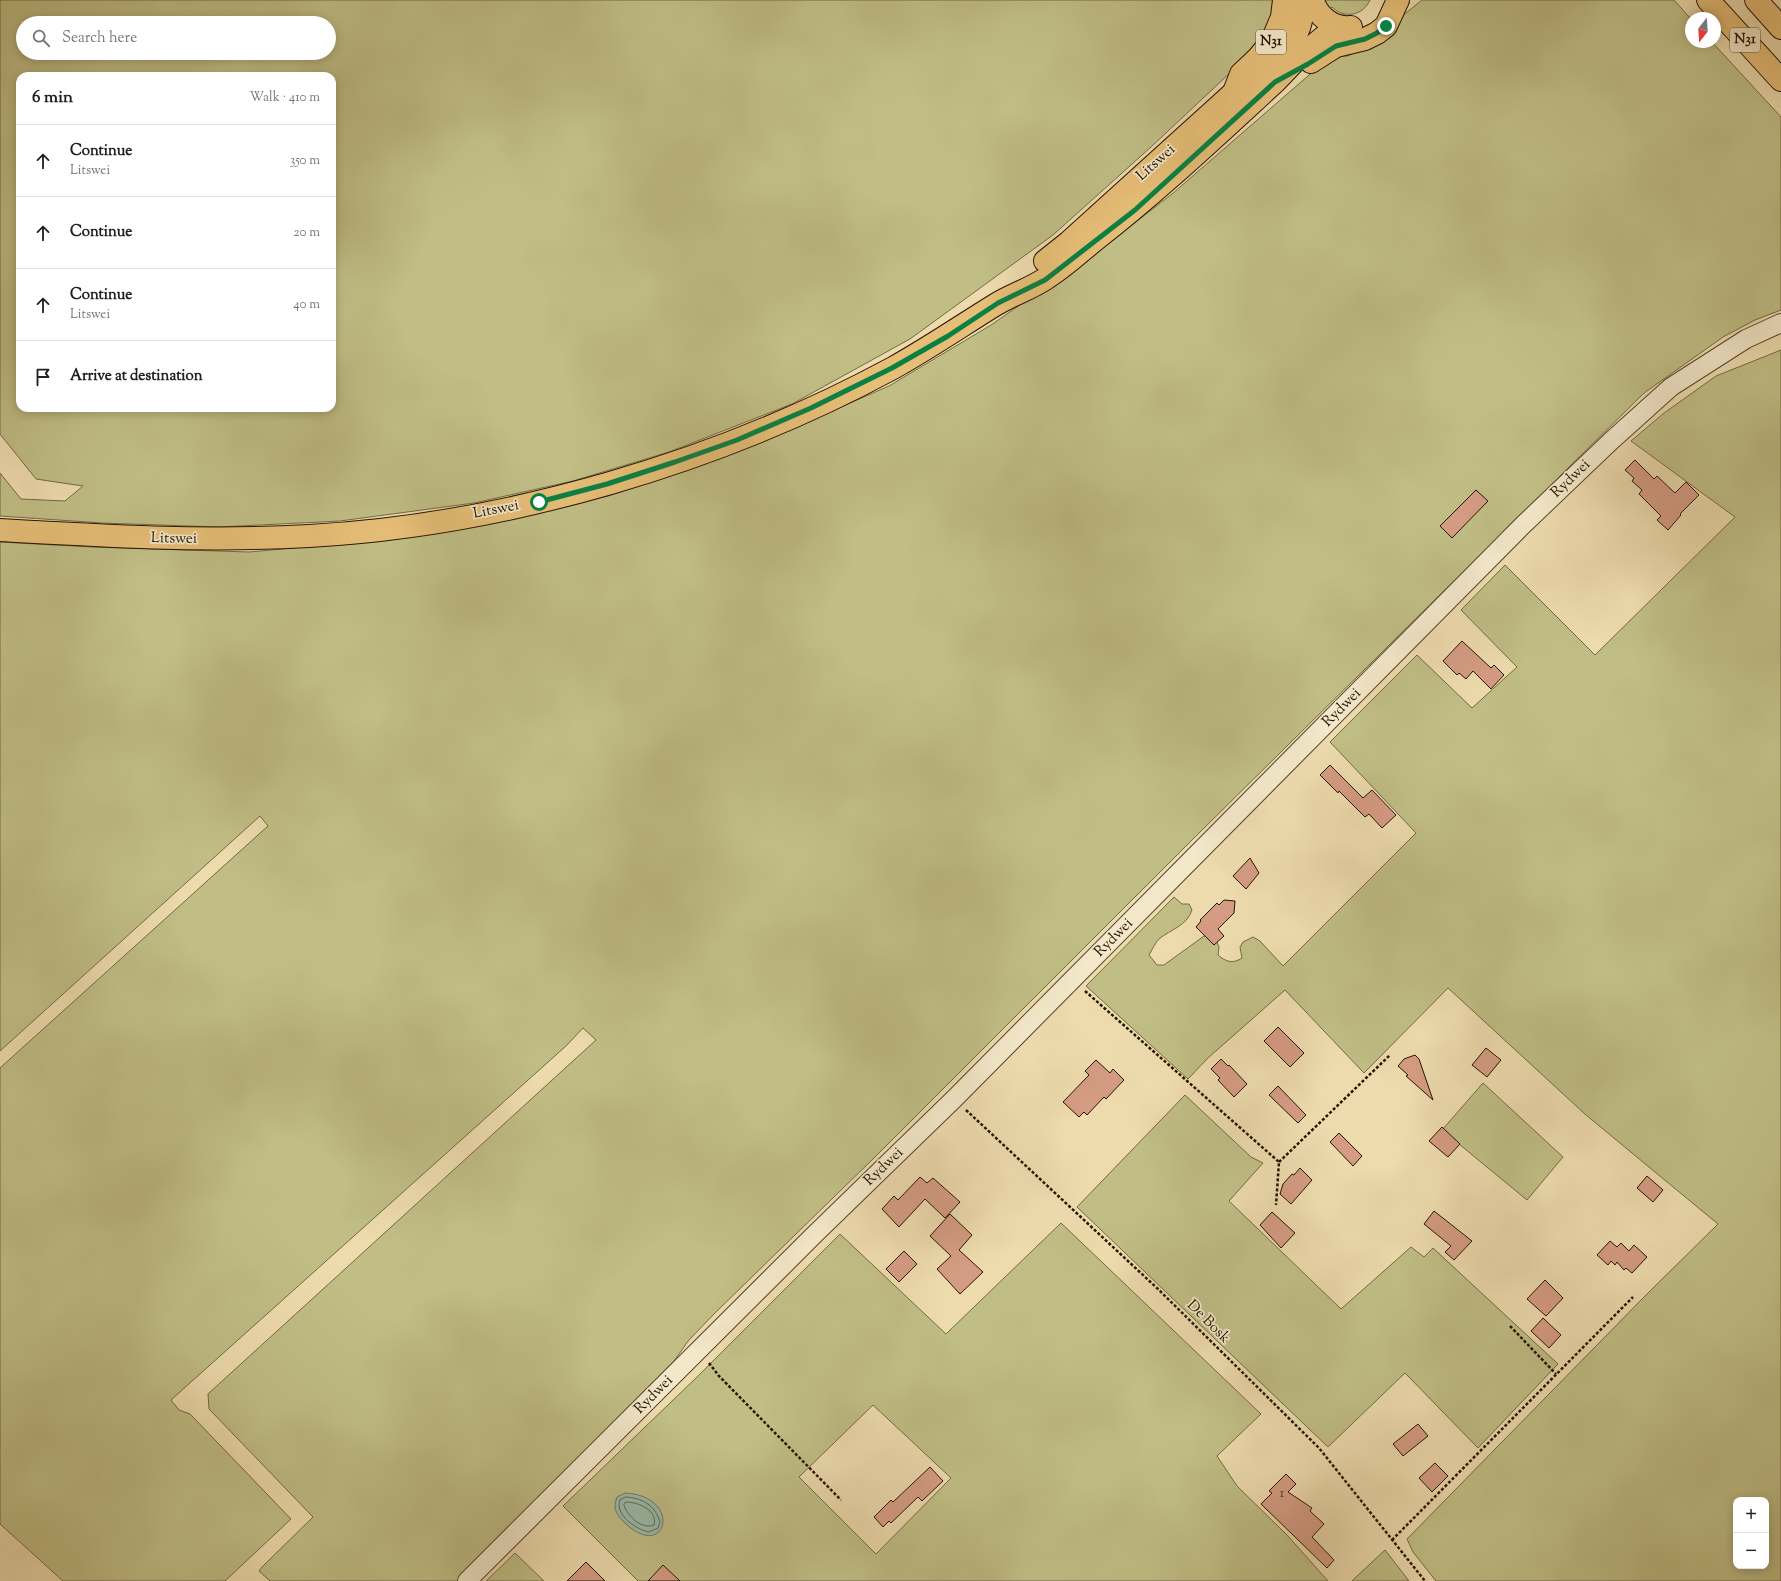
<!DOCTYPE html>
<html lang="en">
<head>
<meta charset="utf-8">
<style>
  :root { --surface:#fff; --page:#f2f2f2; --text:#202124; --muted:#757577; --line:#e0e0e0 }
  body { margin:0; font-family:"Sorts Mill Goudy",serif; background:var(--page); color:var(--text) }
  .controls { position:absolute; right:12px; bottom:12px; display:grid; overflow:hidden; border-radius:8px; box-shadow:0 2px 10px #0003 }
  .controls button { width:36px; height:36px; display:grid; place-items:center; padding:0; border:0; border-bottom:1px solid var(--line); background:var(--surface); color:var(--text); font:20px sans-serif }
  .compass { position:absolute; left:1685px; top:12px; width:36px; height:36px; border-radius:50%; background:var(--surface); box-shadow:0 2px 10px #0003; rotate:197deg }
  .stop { position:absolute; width:12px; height:12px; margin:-9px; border:3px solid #0b8043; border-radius:50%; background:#fff }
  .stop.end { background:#0b8043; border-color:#fff; box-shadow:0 1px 4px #0008 }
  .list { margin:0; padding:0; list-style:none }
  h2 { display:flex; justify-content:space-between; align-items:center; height:52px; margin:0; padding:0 16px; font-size:17px }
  h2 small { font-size:13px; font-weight:400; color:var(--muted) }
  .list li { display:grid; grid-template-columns:26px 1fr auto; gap:12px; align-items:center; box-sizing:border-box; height:72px; padding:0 16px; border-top:1px solid var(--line) }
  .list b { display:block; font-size:15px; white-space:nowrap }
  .list p { margin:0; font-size:13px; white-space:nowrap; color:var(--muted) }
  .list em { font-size:13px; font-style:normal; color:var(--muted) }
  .icon { flex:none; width:22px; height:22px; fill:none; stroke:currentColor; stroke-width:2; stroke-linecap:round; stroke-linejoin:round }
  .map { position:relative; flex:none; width:1781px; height:1581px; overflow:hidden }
  .search { position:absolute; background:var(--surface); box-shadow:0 2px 10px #0003; left:16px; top:16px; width:320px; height:44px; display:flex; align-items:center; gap:10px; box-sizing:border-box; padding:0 14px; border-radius:22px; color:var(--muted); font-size:15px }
  .panel { position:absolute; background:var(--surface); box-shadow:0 2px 10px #0003; left:16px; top:72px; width:320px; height:340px; border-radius:12px }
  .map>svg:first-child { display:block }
  .green { fill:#c0be85; stroke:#726a43; fill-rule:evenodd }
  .water { fill:#9ba; stroke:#6b7966 }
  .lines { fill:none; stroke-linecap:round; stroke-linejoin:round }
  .shore { stroke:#5f6856; stroke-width:1 }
  .building { fill:#d59c84; stroke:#251501 }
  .minor-casing { stroke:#57462c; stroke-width:20 }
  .major-casing { stroke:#251501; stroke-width:24 }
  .highway-casing { stroke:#251501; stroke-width:24 }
  .path { stroke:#251501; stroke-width:2.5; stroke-dasharray:3 2; stroke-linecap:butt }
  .minor { stroke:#f3e8ca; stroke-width:18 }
  .major { stroke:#e6be77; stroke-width:22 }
  .highway { stroke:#e6be77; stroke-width:22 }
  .route { stroke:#0b8043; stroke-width:5 }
  .labels { text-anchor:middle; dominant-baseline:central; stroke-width:3.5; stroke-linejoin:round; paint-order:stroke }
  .number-label { font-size:13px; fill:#513722 }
  .shield { fill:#f3e8ca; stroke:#63543d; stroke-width:1 }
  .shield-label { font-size:14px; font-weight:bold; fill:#251501 }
  .street-label { font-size:15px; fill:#251501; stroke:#f3e8ca }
</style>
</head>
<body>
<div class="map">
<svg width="1781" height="1581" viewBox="0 0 1781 1581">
  <rect width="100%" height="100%" fill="#eddbae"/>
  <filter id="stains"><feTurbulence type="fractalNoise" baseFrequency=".005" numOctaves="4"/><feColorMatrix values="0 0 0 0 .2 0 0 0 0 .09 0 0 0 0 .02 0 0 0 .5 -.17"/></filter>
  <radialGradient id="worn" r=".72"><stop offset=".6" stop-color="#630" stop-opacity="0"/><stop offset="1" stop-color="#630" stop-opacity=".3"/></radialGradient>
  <!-- green -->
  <g class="green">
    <path d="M0 0H1280L1278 16 1247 57 1151 147 1053 235 910 339 792 404 669 452 573 481 474 503 340 521 219 527 102 523 0 516V473L21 499 65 501 83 486 36 479 0 434ZM23 23H329V53H23ZM20 76H332V408H20Z"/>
    <path d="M1324 0H1370C1363 16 1344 19 1332 7L1329 10Z"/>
    <polygon points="1422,0 1674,0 1691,19 1691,42 1712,42 1781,117 1781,310 1755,320 1723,337 1644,393 1196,836 876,1156 715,1313 689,1340 674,1361 562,1475 469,1567 458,1581 270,1581 259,1571 262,1567 313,1517 209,1409 208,1394 596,1040 583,1028 566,1046 171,1400 179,1410 190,1414 291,1519 225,1581 63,1581 0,1524 0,1068 268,826 260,816 0,1051 0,542 92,547 249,552 360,542 455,529 608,496 694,467 834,410 889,386 991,325 1102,248 1172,194 1331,56 1348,56 1381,38 1401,17"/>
    <path d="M1781 350V1581H1436L1413 1552 1407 1539 1645 1296 1718 1224 1586 1115 1448 988 1364 1073 1285 990 1208 1058 1188 1079 1086 986 1174 897 1182 904H1189L1192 910C1187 926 1171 929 1159 939 1155 943 1152 950 1149 955L1157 965H1164L1204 936 1210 937 1216 940 1219 947 1218 955C1226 962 1233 964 1242 958L1240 947 1243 942 1253 937 1260 941 1283 966 1416 833 1330 742 1417 655 1472 708 1517 667 1461 610 1505 565 1595 655 1735 517 1631 441 1664 413 1716 376ZM1736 1500H1766V1566H1736Z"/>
    <polygon points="1483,1083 1563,1157 1527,1200 1442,1130"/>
    <polygon points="1185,1095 1251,1157 1263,1163 1229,1201 1341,1309 1411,1247 1424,1257 1433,1248 1558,1364 1478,1448 1405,1373 1328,1447 1077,1207"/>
    <path d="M1061 1223 1261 1414 1217 1456 1237 1486 1287 1535 1328 1581H638L563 1506 696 1378 840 1234 946 1334ZM873 1405 951 1478 876 1554 799 1477Z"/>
    <polygon points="1385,1550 1409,1581 1352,1581 1355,1578"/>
    <polygon points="515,1553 544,1581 486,1581"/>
  </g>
  <!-- water -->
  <path class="water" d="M625 1493C685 1496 666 1565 623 1521 615 1513 613 1507 617 1497Z"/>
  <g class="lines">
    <!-- shore -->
    <g class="shore">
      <path d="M626 1497C642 1498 655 1505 660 1522L658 1528 649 1532C637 1530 614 1515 620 1500Z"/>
      <path d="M626 1502C638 1502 658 1510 654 1525 642 1530 627 1516 624 1505Z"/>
    </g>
  </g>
  <!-- building -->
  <g class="building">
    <polygon points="1635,460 1654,479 1657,476 1675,493 1686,482 1699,495 1680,514 1681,515 1668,530 1657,520 1661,516 1639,494 1642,490 1632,481 1634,478 1625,470"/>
    <polygon points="1476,490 1488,501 1452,538 1440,526"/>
    <polygon points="1462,641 1491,668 1494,665 1504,675 1491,689 1473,671 1466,679 1459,673 1457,675 1443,661"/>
    <polygon points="1330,765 1363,798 1372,790 1396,815 1382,828 1369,814 1365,817 1339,791 1338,793 1320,775"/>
    <polygon points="1250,858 1259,873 1246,889 1233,876"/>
    <polygon points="1224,900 1235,901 1234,913 1218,929 1224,936 1214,945 1196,927 1201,921 1200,920 1217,903 1219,905"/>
    <polygon points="1278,1027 1304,1053 1290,1067 1264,1041"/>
    <polygon points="1486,1048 1501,1060 1487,1077 1472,1065"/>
    <polygon points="1415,1055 1419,1059 1433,1100 1406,1076 1408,1075 1398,1066 1404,1059"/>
    <polygon points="1221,1059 1228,1066 1229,1065 1247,1084 1234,1097 1218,1080 1220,1078 1211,1069"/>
    <polygon points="1096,1060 1110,1073 1113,1069 1124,1080 1106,1099 1104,1097 1087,1115 1084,1112 1079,1117 1063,1102 1089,1075 1085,1071"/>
    <polygon points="1278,1086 1306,1115 1298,1123 1269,1095"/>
    <polygon points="1442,1127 1460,1144 1448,1157 1429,1141"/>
    <polygon points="1339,1133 1362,1156 1353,1166 1330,1142"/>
    <polygon points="1300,1168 1312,1180 1291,1204 1280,1194 1283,1184 1292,1174 1294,1175"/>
    <polygon points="1647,1176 1663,1190 1653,1202 1637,1188"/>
    <polygon points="920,1177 927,1183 933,1178 960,1202 945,1218 925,1199 899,1227 882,1209 894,1196 898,1200"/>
    <polygon points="1434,1211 1472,1241 1454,1260 1445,1252 1451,1246 1424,1224"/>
    <polygon points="1272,1212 1295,1233 1281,1248 1260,1225"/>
    <polygon points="950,1214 972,1235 959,1250 983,1272 960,1294 937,1269 951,1256 930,1236"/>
    <polygon points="1610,1241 1617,1247 1621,1243 1629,1251 1634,1245 1647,1257 1632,1273 1626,1268 1624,1270 1617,1262 1615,1265 1611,1261 1608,1265 1597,1255"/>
    <polygon points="904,1251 917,1264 899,1282 886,1269"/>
    <polygon points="1545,1280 1563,1298 1546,1316 1527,1299"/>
    <polygon points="1543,1318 1561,1335 1549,1348 1531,1331"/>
    <polygon points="1418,1424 1428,1436 1403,1456 1393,1444"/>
    <polygon points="1435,1463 1448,1476 1432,1492 1419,1478"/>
    <polygon points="930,1467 943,1481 922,1501 918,1497 891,1523 889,1521 883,1527 874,1517 891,1500 893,1502"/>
    <polygon points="1286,1474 1296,1484 1288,1492 1312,1508 1310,1511 1324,1524 1312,1537 1334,1560 1327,1568 1261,1504 1272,1493 1269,1491"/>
    <polygon points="586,1562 605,1581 567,1581"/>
    <polygon points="663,1565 680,1581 648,1581"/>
  </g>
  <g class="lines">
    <defs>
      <polyline id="minor" points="467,1581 814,1235 954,1099 1522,526 1611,441 1671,387 1746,339 1781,323"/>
      <g id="major">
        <path d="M1313 0C1317 16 1333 29 1351 27"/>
        <polyline points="1311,62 1336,46 1365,39 1377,33 1386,26 1398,0"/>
        <path d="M1045 261 1069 242 1293 39C1302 27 1302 15 1303 0"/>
        <path d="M0 530C103 536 206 542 309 536 507 525 719 462 893 368 929 348 961 326 995 305 1011 295 1030 289 1045 279 1063 268 1079 253 1095 240 1158 191 1216 136 1275 82L1296 60 1337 26"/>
      </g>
      <g id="highway">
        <polyline points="1708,0 1781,80"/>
        <polyline points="1756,0 1781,28"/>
        <polyline points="1234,92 1241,74 1258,58 1272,41 1282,17 1284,0"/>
      </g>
    </defs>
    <!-- minor casing -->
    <use href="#minor" class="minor-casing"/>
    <!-- major casing -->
    <use href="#major" class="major-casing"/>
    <!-- highway casing -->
    <use href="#highway" class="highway-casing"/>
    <!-- path -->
    <g class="path">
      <polyline points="1085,991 1279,1162 1276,1205"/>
      <polyline points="966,1110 1158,1289 1319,1448 1425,1581"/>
      <polyline points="1279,1162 1390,1055"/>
      <polyline points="1510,1326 1556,1374"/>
      <polyline points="709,1363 719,1376 841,1500"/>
      <polyline points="1392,1540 1633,1297"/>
    </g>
    <!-- minor -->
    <use href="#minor" class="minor"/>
    <!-- major -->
    <use href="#major" class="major"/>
    <!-- highway -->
    <use href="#highway" class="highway"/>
  </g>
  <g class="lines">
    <!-- route -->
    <polyline class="route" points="539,502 607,484 675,462 737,440 811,408 892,368 948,336 998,303 1045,280 1135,210 1275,82 1308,64 1336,46 1365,39 1377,33 1386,26"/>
  </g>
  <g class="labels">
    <!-- number labels -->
    <g class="number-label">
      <text x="1282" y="1494">1</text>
    </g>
    <!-- shield labels -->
    <g class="shield">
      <rect x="1730" y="28" width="30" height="24" rx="3"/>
      <rect x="1256" y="30" width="30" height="24" rx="3"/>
    </g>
    <g class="shield-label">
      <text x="1745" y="40">N31</text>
      <text x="1271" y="42">N31</text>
    </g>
    <!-- street labels -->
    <g class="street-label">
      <text transform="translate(1156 163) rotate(-42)">Litswei</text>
      <text transform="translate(1571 479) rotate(-44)">Rydwei</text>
      <text transform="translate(496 510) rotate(-11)">Litswei</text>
      <text transform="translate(174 539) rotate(1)">Litswei</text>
      <text transform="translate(1342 708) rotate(-45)">Rydwei</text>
      <text transform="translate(1114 938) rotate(-45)">Rydwei</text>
      <text transform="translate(884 1167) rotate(-44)">Rydwei</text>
      <text transform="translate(1208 1322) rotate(45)">De Bosk</text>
      <text transform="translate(654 1395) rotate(-45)">Rydwei</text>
    </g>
  </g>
  <rect width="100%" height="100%" filter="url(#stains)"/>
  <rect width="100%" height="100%" fill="url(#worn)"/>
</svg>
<div class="controls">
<button>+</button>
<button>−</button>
</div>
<svg class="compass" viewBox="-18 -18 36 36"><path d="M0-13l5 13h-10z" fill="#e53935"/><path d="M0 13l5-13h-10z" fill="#757577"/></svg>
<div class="stop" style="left:539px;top:502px"></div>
<div class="stop end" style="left:1386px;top:26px"></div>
<div class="search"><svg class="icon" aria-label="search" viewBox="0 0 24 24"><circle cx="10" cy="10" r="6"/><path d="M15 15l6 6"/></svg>Search here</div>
<section class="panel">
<h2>6 min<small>Walk · 410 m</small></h2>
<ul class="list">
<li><svg class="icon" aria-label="ahead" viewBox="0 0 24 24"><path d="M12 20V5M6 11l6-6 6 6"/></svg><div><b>Continue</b><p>Litswei</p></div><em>350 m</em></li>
<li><svg class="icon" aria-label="ahead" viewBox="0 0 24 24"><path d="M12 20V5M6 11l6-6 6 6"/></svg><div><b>Continue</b></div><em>20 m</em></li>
<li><svg class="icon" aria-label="ahead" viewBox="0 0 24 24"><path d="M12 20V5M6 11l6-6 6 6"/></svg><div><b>Continue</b><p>Litswei</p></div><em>40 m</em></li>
<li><svg class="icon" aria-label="arrive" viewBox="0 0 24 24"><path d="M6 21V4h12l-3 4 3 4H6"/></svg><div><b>Arrive at destination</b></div></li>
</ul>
</section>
</div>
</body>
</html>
